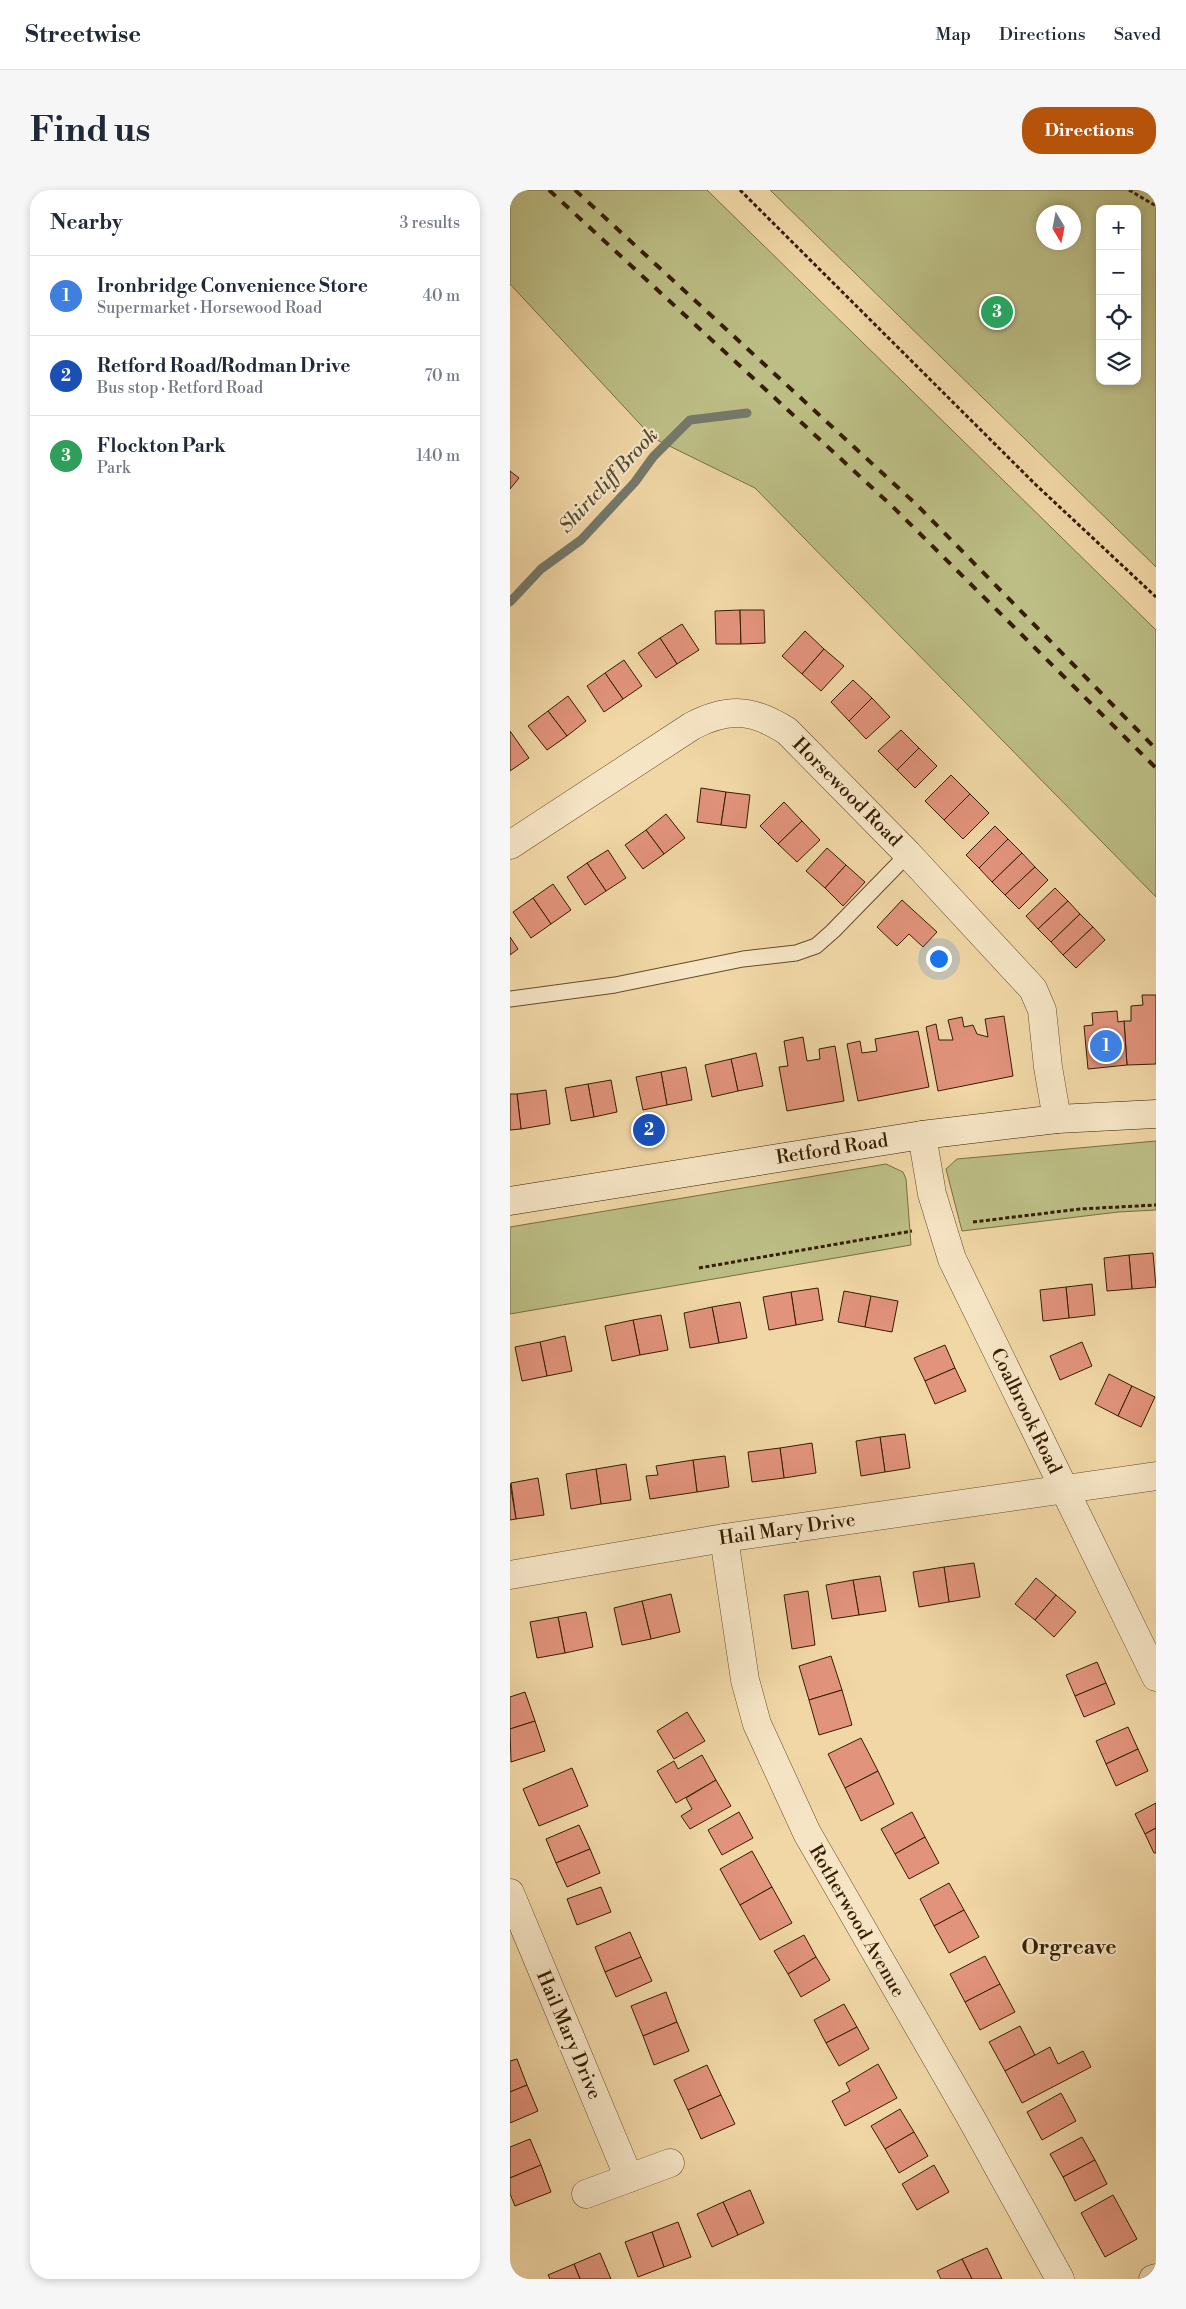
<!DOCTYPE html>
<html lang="en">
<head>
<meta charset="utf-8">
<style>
  :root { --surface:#fff; --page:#f6f6f7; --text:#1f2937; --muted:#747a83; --line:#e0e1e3; --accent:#b45309 }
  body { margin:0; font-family:"Libre Bodoni",serif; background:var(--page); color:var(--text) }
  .controls { position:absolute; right:15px; top:15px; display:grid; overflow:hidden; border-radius:10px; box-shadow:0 2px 8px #0003 }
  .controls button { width:45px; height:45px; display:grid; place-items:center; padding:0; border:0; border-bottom:1px solid var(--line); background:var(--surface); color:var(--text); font:25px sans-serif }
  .compass { position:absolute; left:526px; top:15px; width:45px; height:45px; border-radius:50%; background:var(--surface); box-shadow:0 2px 8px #0003; rotate:170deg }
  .you { position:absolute; left:428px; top:768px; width:18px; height:18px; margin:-12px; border:4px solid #fff; border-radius:50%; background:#1a73e8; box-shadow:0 0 0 8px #1a73e833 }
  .badge { display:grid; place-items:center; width:32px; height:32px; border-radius:50%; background:var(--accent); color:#fff; font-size:16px; font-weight:700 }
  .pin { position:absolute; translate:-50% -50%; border:2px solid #fff; box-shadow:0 1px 5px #0006 }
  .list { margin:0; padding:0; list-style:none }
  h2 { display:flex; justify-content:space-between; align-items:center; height:65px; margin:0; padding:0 20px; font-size:21px }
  h2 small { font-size:16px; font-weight:400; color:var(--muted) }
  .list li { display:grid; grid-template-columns:32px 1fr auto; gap:15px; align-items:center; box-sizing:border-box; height:80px; padding:0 20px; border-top:1px solid var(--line) }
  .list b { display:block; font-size:19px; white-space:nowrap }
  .list p { margin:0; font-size:16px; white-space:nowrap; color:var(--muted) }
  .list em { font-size:16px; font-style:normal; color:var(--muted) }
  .icon { flex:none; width:28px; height:28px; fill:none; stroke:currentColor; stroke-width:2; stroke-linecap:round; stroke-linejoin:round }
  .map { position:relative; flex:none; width:646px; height:2089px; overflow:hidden; border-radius:20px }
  header { display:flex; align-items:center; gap:30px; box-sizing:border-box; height:70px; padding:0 25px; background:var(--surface); border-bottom:1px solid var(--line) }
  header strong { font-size:24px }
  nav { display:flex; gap:28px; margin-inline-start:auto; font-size:18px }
  .intro { display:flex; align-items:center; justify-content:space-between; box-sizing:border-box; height:120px; padding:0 30px }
  h1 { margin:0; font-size:35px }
  .button { padding:12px 22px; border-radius:20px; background:var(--accent); color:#fff; font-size:18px; font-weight:700 }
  main { display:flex; gap:30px; padding:0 30px }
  aside { flex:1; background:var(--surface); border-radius:20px; box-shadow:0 2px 8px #0003 }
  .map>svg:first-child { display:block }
  .green { fill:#bcbe85; stroke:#786e42; fill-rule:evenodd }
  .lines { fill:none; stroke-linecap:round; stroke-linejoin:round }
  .stream { stroke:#75796b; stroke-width:9 }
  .building { fill:#e1937b; stroke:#351d00 }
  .lane-casing { stroke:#644c2a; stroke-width:17 }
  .street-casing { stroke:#644c2a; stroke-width:29 }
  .secondary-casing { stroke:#351d00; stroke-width:29 }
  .path { stroke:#351d00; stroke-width:3; stroke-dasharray:4 2.5; stroke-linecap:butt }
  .lane { stroke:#f6e5c5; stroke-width:15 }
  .street { stroke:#f6e5c5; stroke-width:28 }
  .secondary { stroke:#f6e5c5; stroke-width:28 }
  .rail { stroke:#351d00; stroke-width:4; stroke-dasharray:9 9; stroke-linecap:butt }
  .labels { text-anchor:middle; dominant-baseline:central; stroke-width:4.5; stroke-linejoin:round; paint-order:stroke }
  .street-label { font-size:19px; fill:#351d00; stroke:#f6e5c5 }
  .water-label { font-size:20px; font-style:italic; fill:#554b35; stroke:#f6e5c5 }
  .quarter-label { font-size:21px; font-weight:bold; fill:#351d00; stroke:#f6e5c5 }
</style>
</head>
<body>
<header>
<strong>Streetwise</strong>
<nav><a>Map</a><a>Directions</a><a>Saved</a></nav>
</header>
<div class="intro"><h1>Find us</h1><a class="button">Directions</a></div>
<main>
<aside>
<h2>Nearby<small>3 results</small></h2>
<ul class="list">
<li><span class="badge" style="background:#3f7fe0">1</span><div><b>Ironbridge Convenience Store</b><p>Supermarket · Horsewood Road</p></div><em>40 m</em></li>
<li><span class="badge" style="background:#1a4fb4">2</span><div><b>Retford Road/Rodman Drive</b><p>Bus stop · Retford Road</p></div><em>70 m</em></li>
<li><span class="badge" style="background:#2e9e5b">3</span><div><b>Flockton Park</b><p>Park</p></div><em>140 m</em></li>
</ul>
</aside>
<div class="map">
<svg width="646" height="2089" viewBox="0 0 646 2089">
  <rect width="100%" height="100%" fill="#f1d7a6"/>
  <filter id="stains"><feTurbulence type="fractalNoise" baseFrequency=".004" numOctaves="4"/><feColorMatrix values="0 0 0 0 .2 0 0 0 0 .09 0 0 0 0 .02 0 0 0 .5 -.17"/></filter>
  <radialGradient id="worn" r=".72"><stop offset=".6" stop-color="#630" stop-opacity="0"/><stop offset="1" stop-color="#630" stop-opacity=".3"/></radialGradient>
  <!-- green -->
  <g class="green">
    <polygon points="0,0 197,0 646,440 646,707 245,298 143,248 0,94"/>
    <path d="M260 0H646V377ZM590 19H627V191H590ZM564 22V52H534V22Z"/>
    <polygon points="646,951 646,1020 608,1022 452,1041 436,979 447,969"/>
    <polygon points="376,974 393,982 396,989 401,1055 0,1124 0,1037"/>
  </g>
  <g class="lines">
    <!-- stream -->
    <polyline class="stream" points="0,412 31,379 71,350 125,292 143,267 180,230 237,223"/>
  </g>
  <!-- building -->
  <g class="building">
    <polygon points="0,281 9,288 0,299"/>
    <polygon points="230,420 231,454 206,454 205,421"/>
    <polygon points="230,420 254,420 255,453 231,454"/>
    <polygon points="172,434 189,460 167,474 150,448"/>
    <polygon points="295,441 314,459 292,484 272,466"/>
    <polygon points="150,448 167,474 146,488 128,463"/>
    <polygon points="314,459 334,476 311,501 292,484"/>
    <polygon points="114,470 132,496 113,509 95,483"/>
    <polygon points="95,483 113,509 94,522 77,496"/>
    <polygon points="343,490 362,508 339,531 321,512"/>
    <polygon points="58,506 76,531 57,546 38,521"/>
    <polygon points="362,508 380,527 356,549 339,531"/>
    <polygon points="38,521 57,546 37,560 18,536"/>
    <polygon points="391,540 409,558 387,580 368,561"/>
    <polygon points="0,541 19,568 0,581"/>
    <polygon points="409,558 427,576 405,598 387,580"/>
    <polygon points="441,585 460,604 434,630 415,611"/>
    <polygon points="191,598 216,602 211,635 187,632"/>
    <polygon points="216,602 240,605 236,638 211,635"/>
    <polygon points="460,604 479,623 453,649 434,630"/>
    <polygon points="274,612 292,631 268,654 250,636"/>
    <polygon points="156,624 175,648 154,664 136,640"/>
    <polygon points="292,631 310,650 287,672 268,654"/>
    <polygon points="485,636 498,649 469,678 456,665"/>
    <polygon points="136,640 154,664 133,679 115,655"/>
    <polygon points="498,649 512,663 482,692 469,678"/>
    <polygon points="317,658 336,675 315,698 296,681"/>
    <polygon points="98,660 116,688 96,701 77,673"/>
    <polygon points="512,663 525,677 495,705 482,692"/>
    <polygon points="77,673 96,701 75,715 57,687"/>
    <polygon points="336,675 355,692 333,716 315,698"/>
    <polygon points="525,677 538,690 509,719 495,705"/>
    <polygon points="43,694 61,720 41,734 23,708"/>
    <polygon points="545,698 558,711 528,739 516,726"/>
    <polygon points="23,708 41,734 21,748 3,722"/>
    <polygon points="392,710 427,742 413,757 399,744 387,756 367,737"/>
    <polygon points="558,711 570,724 541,752 528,739"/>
    <polygon points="570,724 583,737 553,765 541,752"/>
    <polygon points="583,737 595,750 566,778 553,765"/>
    <polygon points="0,747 8,759 0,765"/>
    <polygon points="632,805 646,805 646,874 617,875 614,831 621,831 621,816 633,815"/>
    <polygon points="607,821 608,832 614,831 617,875 578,879 574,836 583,835 582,823"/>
    <polygon points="494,826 503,886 428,901 416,837 426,834 429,850 443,850 438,830 452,827 454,837 463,835 467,844 478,847 475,829"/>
    <polygon points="408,841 419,897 348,911 337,854 350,851 352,863 367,861 365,849"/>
    <polygon points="293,847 297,871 310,869 309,859 325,856 334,911 277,921 269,877 278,876 274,851"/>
    <polygon points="246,863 253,896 228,901 221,869"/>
    <polygon points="221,869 228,901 202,907 195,875"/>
    <polygon points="176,877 182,910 157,915 151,882"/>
    <polygon points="151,882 157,915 133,920 126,887"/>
    <polygon points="101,890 107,922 84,927 78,894"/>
    <polygon points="78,894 84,927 61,931 55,898"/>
    <polygon points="36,900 40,934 11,939 7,904"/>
    <polygon points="0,904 7,904 11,939 0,940"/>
    <polygon points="643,1063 646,1097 622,1099 619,1065"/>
    <polygon points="619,1065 622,1099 597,1101 594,1068"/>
    <polygon points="582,1094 585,1125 559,1128 556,1097"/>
    <polygon points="556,1097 559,1128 533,1131 530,1100"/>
    <polygon points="308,1098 313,1130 286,1135 281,1102"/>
    <polygon points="334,1101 361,1106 355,1137 328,1132"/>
    <polygon points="281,1102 286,1135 259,1140 253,1107"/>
    <polygon points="361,1106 388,1111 382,1142 355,1137"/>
    <polygon points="230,1112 237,1148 209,1153 202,1117"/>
    <polygon points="202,1117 209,1153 180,1158 174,1123"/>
    <polygon points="151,1125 158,1160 130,1165 123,1130"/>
    <polygon points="123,1130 130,1165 102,1171 95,1136"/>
    <polygon points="55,1146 62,1181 37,1186 30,1152"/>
    <polygon points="30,1152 37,1186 12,1191 5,1157"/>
    <polygon points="572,1152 582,1176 550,1190 540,1166"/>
    <polygon points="435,1155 445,1178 415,1191 404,1168"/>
    <polygon points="445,1178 456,1201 425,1214 415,1191"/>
    <polygon points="599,1184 622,1196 608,1226 585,1214"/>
    <polygon points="622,1196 645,1207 631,1237 608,1226"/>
    <polygon points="395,1244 400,1278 375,1282 370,1247"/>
    <polygon points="370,1247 375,1282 351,1286 346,1251"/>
    <polygon points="302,1253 306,1283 274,1288 270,1258"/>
    <polygon points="270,1258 274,1288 242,1292 238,1262"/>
    <polygon points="215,1266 219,1297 187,1302 183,1270"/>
    <polygon points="183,1270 187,1302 140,1309 136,1286 148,1285 146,1276"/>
    <polygon points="116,1274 121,1310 91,1314 86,1279"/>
    <polygon points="86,1279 91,1314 61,1319 56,1284"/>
    <polygon points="28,1288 34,1325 6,1329 1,1293"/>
    <polygon points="0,1293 6,1329 0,1330"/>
    <polygon points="464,1373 470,1407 439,1412 434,1377"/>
    <polygon points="434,1377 439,1412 409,1417 403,1382"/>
    <polygon points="370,1386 376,1421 349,1425 343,1390"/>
    <polygon points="526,1388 546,1405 525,1430 505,1414"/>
    <polygon points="343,1390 349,1425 322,1429 316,1395"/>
    <polygon points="298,1401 305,1455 282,1459 274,1405"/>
    <polygon points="161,1404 170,1442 141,1449 132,1411"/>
    <polygon points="546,1405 566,1422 544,1447 525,1430"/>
    <polygon points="132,1411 141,1449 112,1455 104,1418"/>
    <polygon points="76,1422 83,1457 55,1463 48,1427"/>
    <polygon points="48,1427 55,1463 27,1468 20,1432"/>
    <polygon points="321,1466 332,1500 299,1510 289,1476"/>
    <polygon points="587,1472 596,1493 565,1506 556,1485"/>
    <polygon points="596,1493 605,1514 574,1527 565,1506"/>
    <polygon points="332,1500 342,1535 309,1545 299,1510"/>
    <polygon points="15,1502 25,1531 0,1539 0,1507"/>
    <polygon points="177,1522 195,1551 164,1569 147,1541"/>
    <polygon points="25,1531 35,1561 1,1572 0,1539"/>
    <polygon points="618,1537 628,1559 596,1574 586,1551"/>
    <polygon points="351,1548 368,1581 335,1598 318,1564"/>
    <polygon points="628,1559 638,1581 606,1596 596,1574"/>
    <polygon points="192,1565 206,1590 166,1613 147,1581 164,1571 168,1579"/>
    <polygon points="62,1578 78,1616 29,1636 13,1599"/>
    <polygon points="368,1581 384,1614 351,1631 335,1598"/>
    <polygon points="206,1590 221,1616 180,1639 171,1626 182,1619 176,1608"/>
    <polygon points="646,1613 646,1638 635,1644 625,1624"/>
    <polygon points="229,1622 243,1648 212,1665 198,1640"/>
    <polygon points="402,1622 415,1647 385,1664 371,1639"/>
    <polygon points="69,1635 80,1659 46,1673 36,1649"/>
    <polygon points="646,1638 646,1663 644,1663 635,1644"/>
    <polygon points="415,1647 429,1673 399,1689 385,1664"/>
    <polygon points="80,1659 90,1683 57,1697 46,1673"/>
    <polygon points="242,1661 262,1697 230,1715 210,1679"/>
    <polygon points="439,1693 454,1720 424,1736 410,1709"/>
    <polygon points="91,1697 101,1722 67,1735 57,1709"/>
    <polygon points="262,1697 282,1733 250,1750 230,1715"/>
    <polygon points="454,1720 469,1747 439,1763 424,1736"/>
    <polygon points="120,1742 131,1767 95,1782 85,1757"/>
    <polygon points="294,1745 306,1767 278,1784 264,1761"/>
    <polygon points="475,1766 490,1794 455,1812 440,1784"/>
    <polygon points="131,1767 142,1791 106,1807 95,1782"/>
    <polygon points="306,1767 320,1790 291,1807 278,1784"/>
    <polygon points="490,1794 505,1822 470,1840 455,1812"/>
    <polygon points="156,1802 167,1832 133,1846 121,1816"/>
    <polygon points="334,1814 347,1837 316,1853 304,1830"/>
    <polygon points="167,1832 179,1861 144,1875 133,1846"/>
    <polygon points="510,1836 525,1865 495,1881 479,1852"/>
    <polygon points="347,1837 359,1859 329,1876 316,1853"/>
    <polygon points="540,1857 548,1874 573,1861 581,1877 512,1913 495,1881"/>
    <polygon points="7,1869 17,1895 0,1902 0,1871"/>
    <polygon points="368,1874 387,1908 335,1936 322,1911 340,1901 336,1893"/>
    <polygon points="197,1875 211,1905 178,1920 164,1890"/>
    <polygon points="17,1895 28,1921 0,1933 0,1902"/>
    <polygon points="551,1903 566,1931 532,1950 517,1922"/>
    <polygon points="211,1905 225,1934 191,1949 178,1920"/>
    <polygon points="390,1919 404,1942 375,1959 361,1936"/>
    <polygon points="404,1942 418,1966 389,1983 375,1959"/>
    <polygon points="572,1947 585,1970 553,1987 540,1964"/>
    <polygon points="20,1949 31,1975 0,1988 0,1957"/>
    <polygon points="585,1970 597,1994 565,2011 553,1987"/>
    <polygon points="31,1975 41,2002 5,2016 0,2004 0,1988"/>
    <polygon points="424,1975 439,2002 407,2020 392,1994"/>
    <polygon points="240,2000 254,2033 228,2045 213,2012"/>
    <polygon points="603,2005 627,2049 595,2067 571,2023"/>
    <polygon points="213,2012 228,2045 202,2057 187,2024"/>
    <polygon points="168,2032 181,2067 154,2077 142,2042"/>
    <polygon points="142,2042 154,2077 128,2087 115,2052"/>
    <polygon points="477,2058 492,2089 462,2089 452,2069"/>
    <polygon points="90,2063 101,2089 70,2089 64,2074"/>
    <polygon points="452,2069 462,2089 431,2089 427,2081"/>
    <polygon points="64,2074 70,2089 40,2089 38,2085"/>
  </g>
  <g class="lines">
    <defs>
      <polyline id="lane" points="0,809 105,795 233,769 286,763 306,756 323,741 398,664"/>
      <g id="street">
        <path d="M0 655 182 536C218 517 243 519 277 541L398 664 523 799 532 820 538 877 547 929"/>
        <polyline points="412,945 422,1004 442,1069 646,1487"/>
        <polyline points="214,1348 235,1490 247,1534 297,1643 460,1926 550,2089"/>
        <polyline points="0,1385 214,1348 646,1286"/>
        <polyline points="0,1703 119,1988"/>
        <polyline points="76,2004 160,1973"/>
        <polyline points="643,2089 646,2088"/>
      </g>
      <polyline id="secondary" points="0,1011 412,945 547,929 646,924"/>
    </defs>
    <!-- lane casing -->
    <use href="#lane" class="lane-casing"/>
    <!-- street casing -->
    <use href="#street" class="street-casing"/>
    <!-- secondary casing -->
    <use href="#secondary" class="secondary-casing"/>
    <!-- path -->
    <g class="path">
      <polyline points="230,0 525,294 646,407"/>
      <polyline points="619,0 646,16"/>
      <polyline points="463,1032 570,1019 646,1015"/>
      <polyline points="189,1078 402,1041"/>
    </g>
    <!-- lane -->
    <use href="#lane" class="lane"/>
    <!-- street -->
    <use href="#street" class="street"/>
    <!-- secondary -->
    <use href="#secondary" class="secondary"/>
    <!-- rail -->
    <g class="rail">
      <polyline points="39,0 382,316 646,578"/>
      <polyline points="65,0 407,315 646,559"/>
    </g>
  </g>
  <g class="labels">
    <!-- street labels -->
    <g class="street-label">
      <text transform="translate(337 602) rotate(45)">Horsewood Road</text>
      <text transform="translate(322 959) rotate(-9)">Retford Road</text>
      <text transform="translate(516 1221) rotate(64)">Coalbrook Road</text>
      <text transform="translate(277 1339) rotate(-8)">Hail Mary Drive</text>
      <text transform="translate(347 1731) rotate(60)">Rotherwood Avenue</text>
      <text transform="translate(59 1845) rotate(67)">Hail Mary Drive</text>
    </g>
    <!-- water labels -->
    <g class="water-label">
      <text transform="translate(99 291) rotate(-47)">Shirtcliff Brook</text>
    </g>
    <!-- quarter labels -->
    <g class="quarter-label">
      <text x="559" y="1758">Orgreave</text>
    </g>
  </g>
  <rect width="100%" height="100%" filter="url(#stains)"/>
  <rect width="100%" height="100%" fill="url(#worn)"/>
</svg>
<div class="controls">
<button>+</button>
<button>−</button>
<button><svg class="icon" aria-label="locate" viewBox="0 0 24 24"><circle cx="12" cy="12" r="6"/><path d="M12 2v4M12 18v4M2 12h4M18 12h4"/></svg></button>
<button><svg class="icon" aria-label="layers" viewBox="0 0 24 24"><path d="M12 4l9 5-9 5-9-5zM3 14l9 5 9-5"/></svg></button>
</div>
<svg class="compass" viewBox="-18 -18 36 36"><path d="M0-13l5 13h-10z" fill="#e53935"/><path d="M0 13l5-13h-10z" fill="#747a83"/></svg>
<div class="you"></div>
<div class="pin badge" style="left:596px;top:856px;background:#3f7fe0">1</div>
<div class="pin badge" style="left:139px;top:940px;background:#1a4fb4">2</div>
<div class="pin badge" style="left:487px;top:122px;background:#2e9e5b">3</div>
</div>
</main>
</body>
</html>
